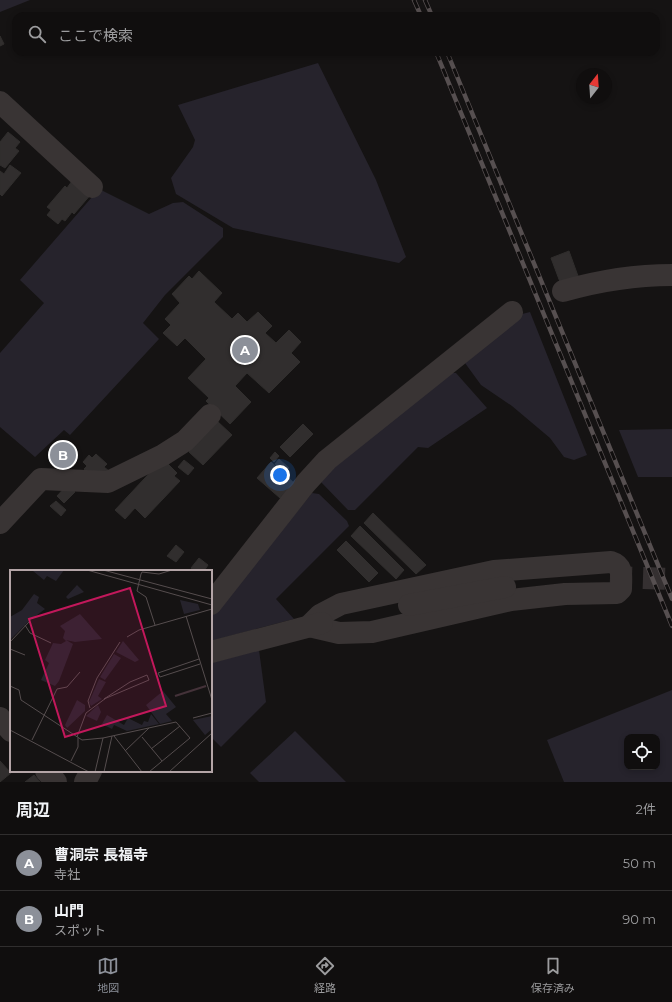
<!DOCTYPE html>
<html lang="ja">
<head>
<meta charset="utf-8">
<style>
  :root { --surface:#100e0e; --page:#191717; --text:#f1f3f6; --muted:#9c9c9e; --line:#302e2e; --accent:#8c9099 }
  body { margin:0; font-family:Montserrat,"Noto Sans JP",sans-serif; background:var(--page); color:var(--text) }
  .controls { position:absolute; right:12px; bottom:12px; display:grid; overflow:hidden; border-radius:8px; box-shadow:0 2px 6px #0003 }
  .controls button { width:36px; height:36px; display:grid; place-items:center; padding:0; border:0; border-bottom:1px solid var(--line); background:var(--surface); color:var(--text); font:20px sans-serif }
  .compass { position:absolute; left:576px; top:68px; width:36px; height:36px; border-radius:50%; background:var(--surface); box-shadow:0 2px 6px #0003; rotate:17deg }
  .you { position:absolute; left:280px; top:475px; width:14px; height:14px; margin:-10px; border:3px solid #fff; border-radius:50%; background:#1a73e8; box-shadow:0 0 0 6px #1a73e833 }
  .badge { display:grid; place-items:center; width:26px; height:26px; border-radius:50%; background:var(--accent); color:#fff; font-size:13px; font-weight:700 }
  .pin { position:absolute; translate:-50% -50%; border:2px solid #fff; box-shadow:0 1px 4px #0006 }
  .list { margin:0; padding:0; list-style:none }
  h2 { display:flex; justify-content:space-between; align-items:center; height:52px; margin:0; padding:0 16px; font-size:17px }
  h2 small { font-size:13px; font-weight:400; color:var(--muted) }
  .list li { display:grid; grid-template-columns:26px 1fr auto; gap:12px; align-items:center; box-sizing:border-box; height:56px; padding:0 16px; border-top:1px solid var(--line) }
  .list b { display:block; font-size:15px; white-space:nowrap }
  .list p { margin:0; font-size:13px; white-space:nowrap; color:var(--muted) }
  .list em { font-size:13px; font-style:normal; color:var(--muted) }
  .icon { flex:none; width:22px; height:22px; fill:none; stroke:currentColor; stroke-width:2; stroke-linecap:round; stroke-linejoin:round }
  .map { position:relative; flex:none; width:672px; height:782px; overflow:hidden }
  .search { position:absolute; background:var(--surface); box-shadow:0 2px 6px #0003; left:12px; right:12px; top:12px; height:44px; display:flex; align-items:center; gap:10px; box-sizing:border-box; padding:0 14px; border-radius:12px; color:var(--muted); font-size:15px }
  .sheet { height:164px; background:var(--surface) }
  nav { display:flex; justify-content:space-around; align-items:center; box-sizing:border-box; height:56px; border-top:1px solid var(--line); background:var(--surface); font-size:11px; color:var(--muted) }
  nav a { display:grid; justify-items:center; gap:2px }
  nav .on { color:var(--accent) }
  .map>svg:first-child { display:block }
  .green { fill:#26232c; fill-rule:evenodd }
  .building { fill:#312e2e; stroke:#302e2d }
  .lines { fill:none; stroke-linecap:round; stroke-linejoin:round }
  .minor-tunnel { stroke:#353031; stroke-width:22; stroke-dasharray:22 11; stroke-linecap:butt }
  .minor { stroke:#393434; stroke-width:22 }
  .rail-casing { stroke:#564f50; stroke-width:4.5 }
  .rail { stroke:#100e0e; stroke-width:3; stroke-dasharray:9; stroke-linecap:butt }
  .inset-river { fill:none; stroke:#443239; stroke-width:2 }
  .inset-road { fill:none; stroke:#554d4e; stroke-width:1 }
  .view { fill:#c2185b; fill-opacity:0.15; stroke:#c2185b; stroke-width:2 }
  .inset-edge { fill:none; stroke:#b4a5a7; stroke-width:2 }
</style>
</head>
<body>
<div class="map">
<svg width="672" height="782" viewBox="0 0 672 782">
  <rect width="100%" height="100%" fill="#151313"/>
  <!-- green -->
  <g class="green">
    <polygon points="0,0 30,0 0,12"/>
    <polygon points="318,63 376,180 406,257 399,263 233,228 176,194 171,178 193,147 195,140 178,105"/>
    <polygon points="99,189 149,214 173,203 183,202 223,228 223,237 165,295 143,323 159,339 70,435 64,430 35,457 0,427 0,353 44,303 20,280"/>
    <polygon points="530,312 587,455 574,460 564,457 550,438 512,406 481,385 465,363 522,314"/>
    <polygon points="449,373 456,373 487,408 428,448 418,447 355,510 348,510 321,482 323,475"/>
    <polygon points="672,429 672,477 638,477 619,430"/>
    <polygon points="312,493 319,494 347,521 349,526 276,599 294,619 211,641 212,616"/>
    <polygon points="259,650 266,702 221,747 211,737 211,663"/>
    <path d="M672 690V782H564L547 740ZM627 737H657V767H627Z"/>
    <polygon points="295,731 346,782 259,782 250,773"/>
  </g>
  <!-- building -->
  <g class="building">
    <polygon points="0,36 4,44 0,46"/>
    <polygon points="8,132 20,142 15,148 19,151 5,168 0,165 0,142"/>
    <polygon points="10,165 21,173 2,196 0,194 0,171 4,174"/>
    <polygon points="72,181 92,193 74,214 72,212 65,221 62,219 58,224 47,215 51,210 47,207 65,186 67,188"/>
    <polygon points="569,251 578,276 560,282 551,258"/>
    <polygon points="199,271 222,293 214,302 232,319 238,313 247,322 258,312 272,326 265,333 276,343 289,330 301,342 291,353 300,362 269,393 247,373 235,386 251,402 230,424 206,401 209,398 188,378 206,359 185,338 177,346 163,333 171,325 165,319 180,303 172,294 189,276 192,279"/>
    <polygon points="216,420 232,435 203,465 189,452 203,438"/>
    <polygon points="303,424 313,434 290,457 280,447"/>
    <polygon points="54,443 58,448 62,444 74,455 71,458 76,463 73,467 68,462 64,466 52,454 55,452 50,447"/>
    <polygon points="275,452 279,456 274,462 270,458"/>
    <polygon points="96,454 107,464 104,467 109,471 94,478 84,469 87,466 83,462 89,455 92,458"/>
    <polygon points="279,459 289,468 285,472 275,464"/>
    <polygon points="184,460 194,468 188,475 178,467"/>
    <polygon points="271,462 294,483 280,498 257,478"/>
    <polygon points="159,463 167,463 177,473 174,476 180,481 145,518 135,508 125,519 115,510"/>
    <polygon points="67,485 75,492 64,503 57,496"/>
    <polygon points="56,501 66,510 61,516 50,506"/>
    <polygon points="373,513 426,565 416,574 364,523"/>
    <polygon points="360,526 404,570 396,579 351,536"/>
    <polygon points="346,541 378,573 369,582 337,550"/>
    <polygon points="176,545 184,552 176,562 167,556"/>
    <polygon points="199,558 208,565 204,571 195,571 191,568"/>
    <polygon points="0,761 11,773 0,782"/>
    <polygon points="34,775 40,782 25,782"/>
  </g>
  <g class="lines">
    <!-- minor-tunnel -->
    <polyline class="minor-tunnel" points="610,577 672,579"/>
    <!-- minor -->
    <g class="minor">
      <polyline points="0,102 92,187"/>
      <path d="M563 291C598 281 635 275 672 275"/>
      <polyline points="0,523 41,479 108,482 163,455 185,441 210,415"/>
      <path d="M611 562C624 566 621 577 621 589L617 593 565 594 511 600 372 632 339 633 309 626 320 615 341 604 494 571Z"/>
      <polyline points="211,604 306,483 327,460 512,312"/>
      <polyline points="409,605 505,587"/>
      <polyline points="211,652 322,623"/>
      <polyline points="0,718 11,731"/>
      <polyline points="46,771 56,782"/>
      <polyline points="85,782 91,771"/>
    </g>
    <defs>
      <g id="rail">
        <polyline points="414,0 421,16"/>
        <polyline points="425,0 432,16"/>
        <polyline points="436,52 672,626"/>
        <polyline points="447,52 672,599"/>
      </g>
    </defs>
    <!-- rail casing -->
    <use href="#rail" class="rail-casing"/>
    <!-- rail -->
    <use href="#rail" class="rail"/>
  </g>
  <!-- overview -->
  <g transform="translate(10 570)">
    <rect width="202" height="202" fill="#151313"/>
    <path d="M54 0 46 11 37 6 34 10 23 1ZM67 15 74 22 58 29 56 27ZM24 24 29 27 27 33 35 39 19 51 0 70V47L12 40ZM170 30 188 34 190 40 174 44ZM70 44 92 69 65 72 56 70 63 74 49 111 45 116 31 110 39 93 35 90 43 73 51 74 56 71 53 68 55 61 50 56ZM113 71 129 90 125 92 106 82ZM104 84 111 88 95 110 90 107ZM89 109 96 112 88 126 92 129 81 136 79 132ZM153 121 166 137 156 144 162 151 150 154 136 135ZM67 130 75 135V141L57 158 55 155ZM88 135 91 142 87 151 76 146ZM141 144 149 154 117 161 104 155 102 159 92 154 97 145 114 155 118 148 132 155 134 151 138 152ZM202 146V159L195 165 183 150Z" fill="#26232c"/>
    <path class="inset-river" d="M165 126 196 116"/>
    <path class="inset-road" d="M77 0 202 35M93 0 202 29M176 46 202 130M15 55 20 63 41 73M145 55 136 27 127 21 131 4 132 2 149 4 162 0M117 67 129 60 202 39M0 72 19 52M0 79 15 85M189 89 148 103 150 107 190 94M137 105 139 110 94 129 120 112ZM0 116 9 120 11 130 72 170 93 168 166 152 180 168 139 202M80 138 78 131 87 108 110 72M183 148 202 143M0 160 79 202M104 166 132 202M67 167 76 143 96 128M132 167 152 191M22 170 47 119 57 117 70 102M141 179 170 156M115 181 139 158M61 191 68 177V168M85 202 93 168M94 202 102 166M159 202 202 163"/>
    <path class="view" d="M120 18 156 136 55 167 19 49Z"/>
    <rect width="202" height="202" class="inset-edge"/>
  </g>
</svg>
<div class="controls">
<button><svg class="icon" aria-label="locate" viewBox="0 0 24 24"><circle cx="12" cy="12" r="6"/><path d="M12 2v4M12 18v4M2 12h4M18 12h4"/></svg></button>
</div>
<svg class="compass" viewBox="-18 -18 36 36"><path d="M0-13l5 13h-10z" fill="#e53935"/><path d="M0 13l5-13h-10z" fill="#9c9c9e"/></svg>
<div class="you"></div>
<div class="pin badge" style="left:245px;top:350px">A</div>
<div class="pin badge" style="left:63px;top:455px">B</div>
<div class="search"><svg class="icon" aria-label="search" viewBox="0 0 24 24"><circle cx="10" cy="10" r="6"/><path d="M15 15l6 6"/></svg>ここで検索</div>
</div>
<section class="sheet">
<h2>周辺<small>2件</small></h2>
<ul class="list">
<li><span class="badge">A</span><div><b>曹洞宗 長福寺</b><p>寺社</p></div><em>50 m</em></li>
<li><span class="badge">B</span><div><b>山門</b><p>スポット</p></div><em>90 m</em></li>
</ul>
</section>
<nav>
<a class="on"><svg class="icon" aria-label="map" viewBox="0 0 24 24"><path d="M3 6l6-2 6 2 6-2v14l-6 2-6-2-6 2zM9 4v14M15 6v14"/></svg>地図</a>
<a><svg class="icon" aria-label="directions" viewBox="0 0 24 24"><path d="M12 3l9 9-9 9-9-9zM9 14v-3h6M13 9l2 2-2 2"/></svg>経路</a>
<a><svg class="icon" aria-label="saved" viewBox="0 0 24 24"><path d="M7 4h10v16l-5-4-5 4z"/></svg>保存済み</a>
</nav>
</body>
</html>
